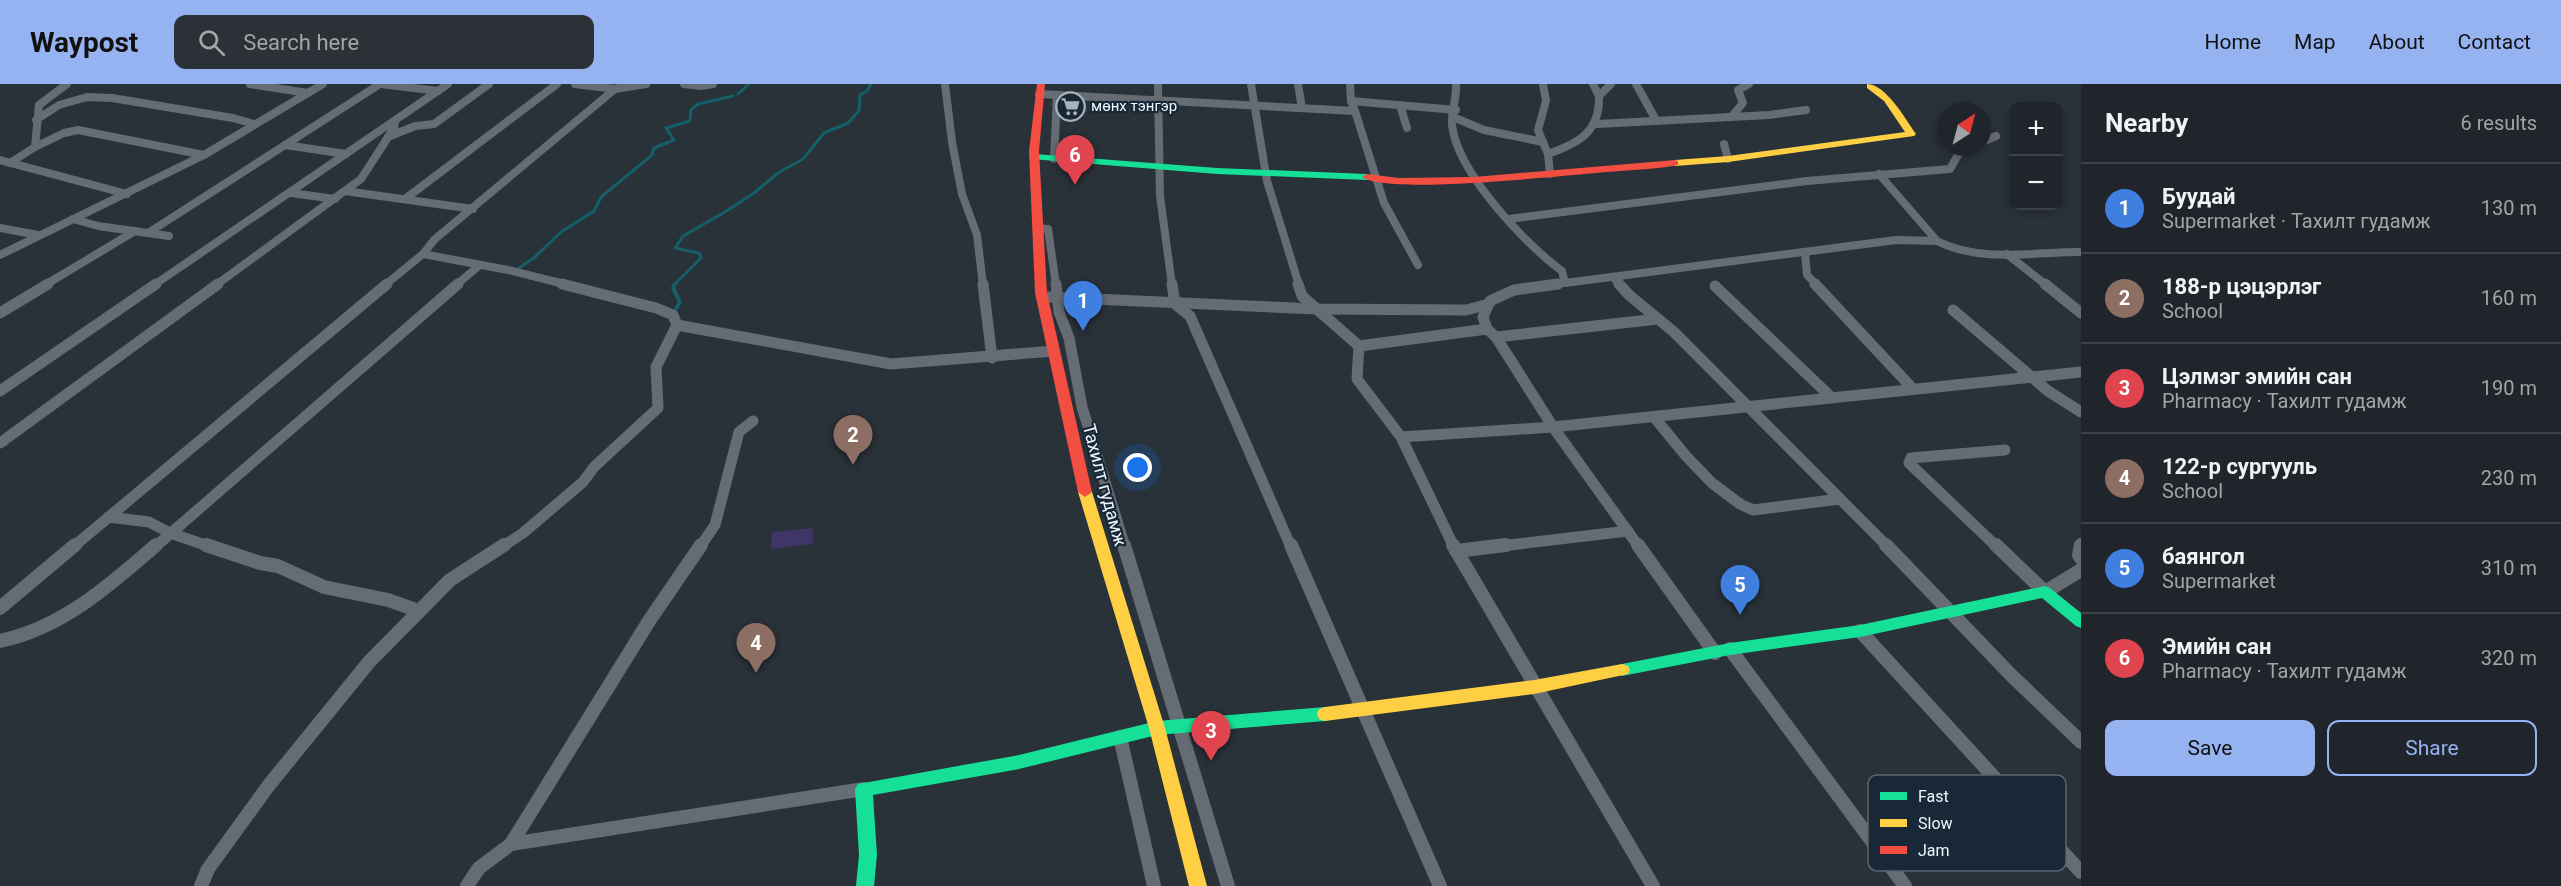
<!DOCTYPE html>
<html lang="en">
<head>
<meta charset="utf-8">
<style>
  :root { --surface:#1f252b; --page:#2c3137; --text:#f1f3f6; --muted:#a1a5a9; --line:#3c4247; --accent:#95b2f1 }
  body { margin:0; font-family:Roboto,sans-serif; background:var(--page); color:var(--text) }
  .controls { position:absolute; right:18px; top:18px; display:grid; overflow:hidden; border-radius:12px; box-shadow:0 3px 9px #0003 }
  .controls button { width:54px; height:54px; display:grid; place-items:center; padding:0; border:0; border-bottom:2px solid var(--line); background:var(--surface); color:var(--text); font:30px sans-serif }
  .compass { position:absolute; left:1937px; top:18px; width:54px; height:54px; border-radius:50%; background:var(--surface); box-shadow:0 3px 9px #0003; rotate:36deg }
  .you { position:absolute; left:1138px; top:384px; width:21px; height:21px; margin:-15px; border:4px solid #fff; border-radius:50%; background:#1a73e8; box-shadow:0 0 0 9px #1a73e833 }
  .badge { display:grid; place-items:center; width:39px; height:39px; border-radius:50%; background:var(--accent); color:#fff; font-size:20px; font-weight:700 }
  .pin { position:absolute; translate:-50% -50px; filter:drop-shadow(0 2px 3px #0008) }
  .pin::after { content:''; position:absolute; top:32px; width:21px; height:18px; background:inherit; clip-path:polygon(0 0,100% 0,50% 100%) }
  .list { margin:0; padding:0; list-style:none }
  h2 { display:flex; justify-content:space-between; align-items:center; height:78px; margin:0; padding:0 24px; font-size:26px }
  h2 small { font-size:20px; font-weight:400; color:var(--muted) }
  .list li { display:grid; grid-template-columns:39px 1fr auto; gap:18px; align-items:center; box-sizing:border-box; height:90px; padding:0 24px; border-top:2px solid var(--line) }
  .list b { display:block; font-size:22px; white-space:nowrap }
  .list p { margin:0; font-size:20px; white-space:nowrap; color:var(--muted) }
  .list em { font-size:20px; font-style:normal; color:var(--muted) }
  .actions { display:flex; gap:12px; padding:18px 24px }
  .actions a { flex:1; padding:14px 0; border:2px solid var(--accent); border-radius:12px; text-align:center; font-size:21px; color:var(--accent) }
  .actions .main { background:var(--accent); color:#111 }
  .icon { flex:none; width:33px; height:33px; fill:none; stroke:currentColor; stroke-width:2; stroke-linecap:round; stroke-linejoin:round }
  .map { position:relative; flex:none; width:2081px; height:802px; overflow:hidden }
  header { display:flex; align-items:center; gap:36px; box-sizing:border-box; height:84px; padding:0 30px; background:var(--accent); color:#111 }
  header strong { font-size:28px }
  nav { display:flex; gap:33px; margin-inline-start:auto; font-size:21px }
  .search { width:420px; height:54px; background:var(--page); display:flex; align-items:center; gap:15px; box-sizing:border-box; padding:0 21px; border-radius:12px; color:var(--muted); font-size:22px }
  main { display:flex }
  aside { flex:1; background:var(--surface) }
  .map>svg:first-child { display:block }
  .green { fill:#3e3666 }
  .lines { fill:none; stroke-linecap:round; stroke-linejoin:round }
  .stream-far1 { stroke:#145f68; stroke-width:3 }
  .stream { stroke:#145f68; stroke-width:4 }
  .street-far2 { stroke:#666c74; stroke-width:8 }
  .street-far1 { stroke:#666c74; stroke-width:11 }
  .street { stroke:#666c74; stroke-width:14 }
  .fast { fill:#16e098; fill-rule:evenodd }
  .slow { fill:#ffcf43; fill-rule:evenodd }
  .jam { fill:#f24e42; fill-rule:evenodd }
  .labels { text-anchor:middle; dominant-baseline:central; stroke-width:4.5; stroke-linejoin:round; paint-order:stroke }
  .far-poi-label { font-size:15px; fill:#eef6fe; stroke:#192836; text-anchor:start }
  .street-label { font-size:18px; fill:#eef6fe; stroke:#192836 }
  .key { fill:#192836; stroke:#596672; stroke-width:1.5 }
  .key-label { font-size:16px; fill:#eef6fe }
</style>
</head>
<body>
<header>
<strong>Waypost</strong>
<div class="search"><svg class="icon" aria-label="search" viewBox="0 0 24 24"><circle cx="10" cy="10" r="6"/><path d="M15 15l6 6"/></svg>Search here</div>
<nav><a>Home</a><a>Map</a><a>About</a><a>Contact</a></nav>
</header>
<main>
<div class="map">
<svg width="2081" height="802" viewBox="0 0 2081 802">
  <rect width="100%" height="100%" fill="#293139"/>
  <!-- green -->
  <polygon class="green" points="813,444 813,460 771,465 772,448"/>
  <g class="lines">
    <!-- stream-far1 -->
    <g class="stream-far1">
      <polyline points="738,10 749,0"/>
      <polyline points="519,184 535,173 561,148 594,127 601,113 652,71 654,64 674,56 666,44 690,37 691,26 698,20 733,12"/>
      <polyline points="674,201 701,174 699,169 675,164 683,152 725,128 754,109 778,89 803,75 824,49 848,39 859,27 860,11 867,7 871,0"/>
    </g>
    <!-- stream -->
    <polyline class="stream" points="675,200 673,204 680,218 676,225"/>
    <!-- street-far2 -->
    <g class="street-far2">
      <polyline points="250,0 308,9"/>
      <polyline points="381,0 438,7"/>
      <polyline points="575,0 615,5 646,0"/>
      <polyline points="684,0 701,2 713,0"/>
      <polyline points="945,0 952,58 962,110 977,151 983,201"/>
      <polyline points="1158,0 1160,112 1172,201"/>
      <polyline points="1251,0 1267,97 1299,201"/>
      <polyline points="1298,0 1302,24"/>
      <polyline points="1350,0 1351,17"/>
      <path d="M1456 0C1457 14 1451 28 1452 41 1457 88 1525 160 1562 187L1565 199 1896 156 1937 157 1879 90"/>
      <polyline points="1543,0 1546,17 1538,46 1548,70 1550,90"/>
      <polyline points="1593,0 1599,12"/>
      <polyline points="1636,0 1656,36"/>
      <polyline points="1039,10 1355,27 1351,17 1456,26"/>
      <polyline points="1400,21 1407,44"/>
      <polyline points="1355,27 1384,119 1418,181"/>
      <polyline points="1453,33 1484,46 1543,58"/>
      <polyline points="1731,33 1743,19 1738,6 1749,0"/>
      <polyline points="36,36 59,21 87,13 112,14 233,34 254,40"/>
      <polyline points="1597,40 1769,31 1806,26"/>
      <polyline points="388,53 415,42 434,40 489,0"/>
      <polyline points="1982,58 1996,52"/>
      <polyline points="1724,60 1728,75"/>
      <polyline points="285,61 346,70"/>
      <polyline points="35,63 64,49 78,46 204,71"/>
      <path d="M1548 70C1579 59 1600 48 1599 12L1611 0"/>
      <polyline points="1054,75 1057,11"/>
      <polyline points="0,76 127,110"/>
      <polyline points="10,79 35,63 39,21 67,0"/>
      <polyline points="345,107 473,125"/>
      <polyline points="291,109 335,115"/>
      <polyline points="405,115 557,0"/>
      <polyline points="73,135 98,142 169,152"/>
      <polyline points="1509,135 1807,97 1950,85 1962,64 1965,63"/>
      <polyline points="0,144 38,151"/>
      <polyline points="1038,144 1048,145 1056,201"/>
      <polyline points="148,149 380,0 388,0"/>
      <path d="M1937 157C1980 179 2034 168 2081 168"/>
      <polyline points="1805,168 1807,191 1817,201"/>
      <polyline points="2007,170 2046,201"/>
      <polyline points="0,171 204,71 323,0"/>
      <polyline points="1613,193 1620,201"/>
      <polyline points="45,201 135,147"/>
      <polyline points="154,201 448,0"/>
      <polyline points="216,201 361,95 394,44 395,38"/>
      <polyline points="385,201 423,170"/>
      <polyline points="456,201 480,181"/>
      <polyline points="568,201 508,186 423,170 435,155 615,5 632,0"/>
      <polyline points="1547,201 1565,199"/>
    </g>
    <!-- street-far1 -->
    <g class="street-far1">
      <polyline points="562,200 656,224 673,231 677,241 891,280 1054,267"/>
      <polyline points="983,200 992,274"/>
      <polyline points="1056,200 1059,228 1069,254 1082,323 1125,463"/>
      <polyline points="1172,200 1175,220 1190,232 1291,463"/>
      <polyline points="1298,200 1302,212 1359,262 1357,295 1401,353 1454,463"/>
      <polyline points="1619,200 1629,211 1674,248 1888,463"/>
      <polyline points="1815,200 1913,305"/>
      <polyline points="2045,200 2081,229"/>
      <polyline points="1715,202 1831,313"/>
      <polyline points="1049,213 1316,225 1466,226 1489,220"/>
      <polyline points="1953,226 2048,307 2081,328"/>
      <polyline points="0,229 48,200"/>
      <polyline points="1487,245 1496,253 1553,343 1639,463"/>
      <polyline points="1496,253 1658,235"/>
      <polyline points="1359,262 1487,245 1483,233 1490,217 1514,206 1558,200"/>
      <polyline points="0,307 156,200"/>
      <polyline points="1654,333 1686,372 1712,399 1740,420 1753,426 1840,415"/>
      <polyline points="1401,353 1553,343 2081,288"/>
      <polyline points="0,359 218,200"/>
      <polyline points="108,433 149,438 170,449 211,463"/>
      <polyline points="73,463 387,200"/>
      <polyline points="155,463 458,200"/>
      <polyline points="502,463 523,449 583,398 594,383 658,324 656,283 677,241"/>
      <polyline points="700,463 715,441 739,348 753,337"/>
      <polyline points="1493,463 1628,447"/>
      <polyline points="1997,463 1909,379 1911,374 2005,366"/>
    </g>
    <!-- street -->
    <g class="street">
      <polyline points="206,461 260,479 278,482 324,503 388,516 419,527"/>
      <polyline points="1124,461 1228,802"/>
      <polyline points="1291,461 1440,802"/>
      <polyline points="1453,461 1653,802"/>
      <polyline points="1638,461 1715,569"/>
      <polyline points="1886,461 2012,592 2081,658"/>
      <polyline points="1996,461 2045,508 2081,486"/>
      <polyline points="2081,461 2079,471 2081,474"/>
      <polyline points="1456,467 1506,461"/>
      <polyline points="0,524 75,461"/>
      <polyline points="1860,547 2081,788"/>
      <path d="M0 557C62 544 110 501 156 461"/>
      <polyline points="1730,565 1905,802"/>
      <polyline points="1120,653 1154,802"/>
      <polyline points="511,760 649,537 701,461"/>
      <polyline points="201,802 208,785 269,701 369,578 450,496 504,461"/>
      <polyline points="467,802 479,784 511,760 864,705"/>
    </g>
    <!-- fast -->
    <g class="fast">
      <polygon points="1034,70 1217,84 1367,90 1372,93 1367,96 1217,90 1031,75 1031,71"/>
      <polygon points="2045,502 2050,504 2081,529 2081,544 2076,542 2042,514 1860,553 1730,571 1622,592 1616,590 1614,586 1616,582 1622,580 1730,559 1860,541"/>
      <polygon points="1325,623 1331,625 1333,630 1331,635 1325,637 1157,651 1019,685 873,711 877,771 874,802 856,802 859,771 855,705 858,700 1019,671 1157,637"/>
    </g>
    <!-- slow -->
    <g class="slow">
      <path d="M1867 0C1886 0 1906 36 1916 50L1914 52 1728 78 1675 82 1670 79 1675 76 1728 72 1905 48 1884 17 1867 4Z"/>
      <polygon points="1085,403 1092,408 1165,644 1207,802 1189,802 1149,644 1078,408"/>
      <polygon points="1622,580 1628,582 1630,586 1628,590 1534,610 1325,637 1319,635 1317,630 1319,625 1325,623 1534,596"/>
    </g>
    <!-- jam -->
    <g class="jam">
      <polygon points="1037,0 1045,0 1039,67 1047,209 1092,408 1085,413 1078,408 1035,209 1029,67"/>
      <path d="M1675 76 1678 77V81C1652 86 1623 86 1596 89 1557 92 1386 111 1362 93L1367 90 1399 94 1474 93Z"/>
    </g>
  </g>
  <!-- icons -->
  <defs>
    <symbol id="supermarket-ring" viewBox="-11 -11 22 22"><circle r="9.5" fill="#192836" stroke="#a9b1b9" stroke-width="1.5"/><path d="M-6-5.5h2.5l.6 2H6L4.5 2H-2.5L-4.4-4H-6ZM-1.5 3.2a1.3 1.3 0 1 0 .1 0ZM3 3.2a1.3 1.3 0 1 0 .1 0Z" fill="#a9b1b9"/></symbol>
  </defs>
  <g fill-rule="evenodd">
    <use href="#supermarket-ring" x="1054" y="6" width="33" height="33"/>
  </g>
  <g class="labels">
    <!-- far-poi labels -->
    <g class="far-poi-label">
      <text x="1091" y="22">мөнх тэнгэр</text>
    </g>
    <!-- street labels -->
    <g class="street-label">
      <text transform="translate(1105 401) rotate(75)">Тахилт гудамж</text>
    </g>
  </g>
  <!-- legend -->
  <rect x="1868" y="691" width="198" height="96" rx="9" class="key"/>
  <rect x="1880" y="708" width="27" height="8" fill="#16e098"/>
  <rect x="1880" y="735" width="27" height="8" fill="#ffcf43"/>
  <rect x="1880" y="762" width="27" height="8" fill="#f24e42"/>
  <g class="key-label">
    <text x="1918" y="718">Fast</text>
    <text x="1918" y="745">Slow</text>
    <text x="1918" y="772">Jam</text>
  </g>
</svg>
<div class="controls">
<button>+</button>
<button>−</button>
</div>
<svg class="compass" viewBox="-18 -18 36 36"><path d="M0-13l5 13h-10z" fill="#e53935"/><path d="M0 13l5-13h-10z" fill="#a1a5a9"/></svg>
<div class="you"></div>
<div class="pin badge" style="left:1083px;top:247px;background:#3f7fe0">1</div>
<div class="pin badge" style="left:853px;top:381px;background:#8d6e63">2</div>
<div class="pin badge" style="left:1211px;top:677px;background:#e0444e">3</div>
<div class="pin badge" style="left:756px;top:589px;background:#8d6e63">4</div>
<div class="pin badge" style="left:1740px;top:531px;background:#3f7fe0">5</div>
<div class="pin badge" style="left:1075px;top:101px;background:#e0444e">6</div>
</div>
<aside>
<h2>Nearby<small>6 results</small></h2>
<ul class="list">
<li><span class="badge" style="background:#3f7fe0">1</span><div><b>Буудай</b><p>Supermarket · Тахилт гудамж</p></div><em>130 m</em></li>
<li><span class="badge" style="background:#8d6e63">2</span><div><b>188-р цэцэрлэг</b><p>School</p></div><em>160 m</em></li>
<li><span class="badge" style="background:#e0444e">3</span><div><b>Цэлмэг эмийн сан</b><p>Pharmacy · Тахилт гудамж</p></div><em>190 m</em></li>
<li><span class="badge" style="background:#8d6e63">4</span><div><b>122-р сургууль</b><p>School</p></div><em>230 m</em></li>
<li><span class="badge" style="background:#3f7fe0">5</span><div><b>баянгол</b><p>Supermarket</p></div><em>310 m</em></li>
<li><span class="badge" style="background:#e0444e">6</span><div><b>Эмийн сан</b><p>Pharmacy · Тахилт гудамж</p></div><em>320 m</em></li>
</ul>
<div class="actions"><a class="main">Save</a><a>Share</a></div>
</aside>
</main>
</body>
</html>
